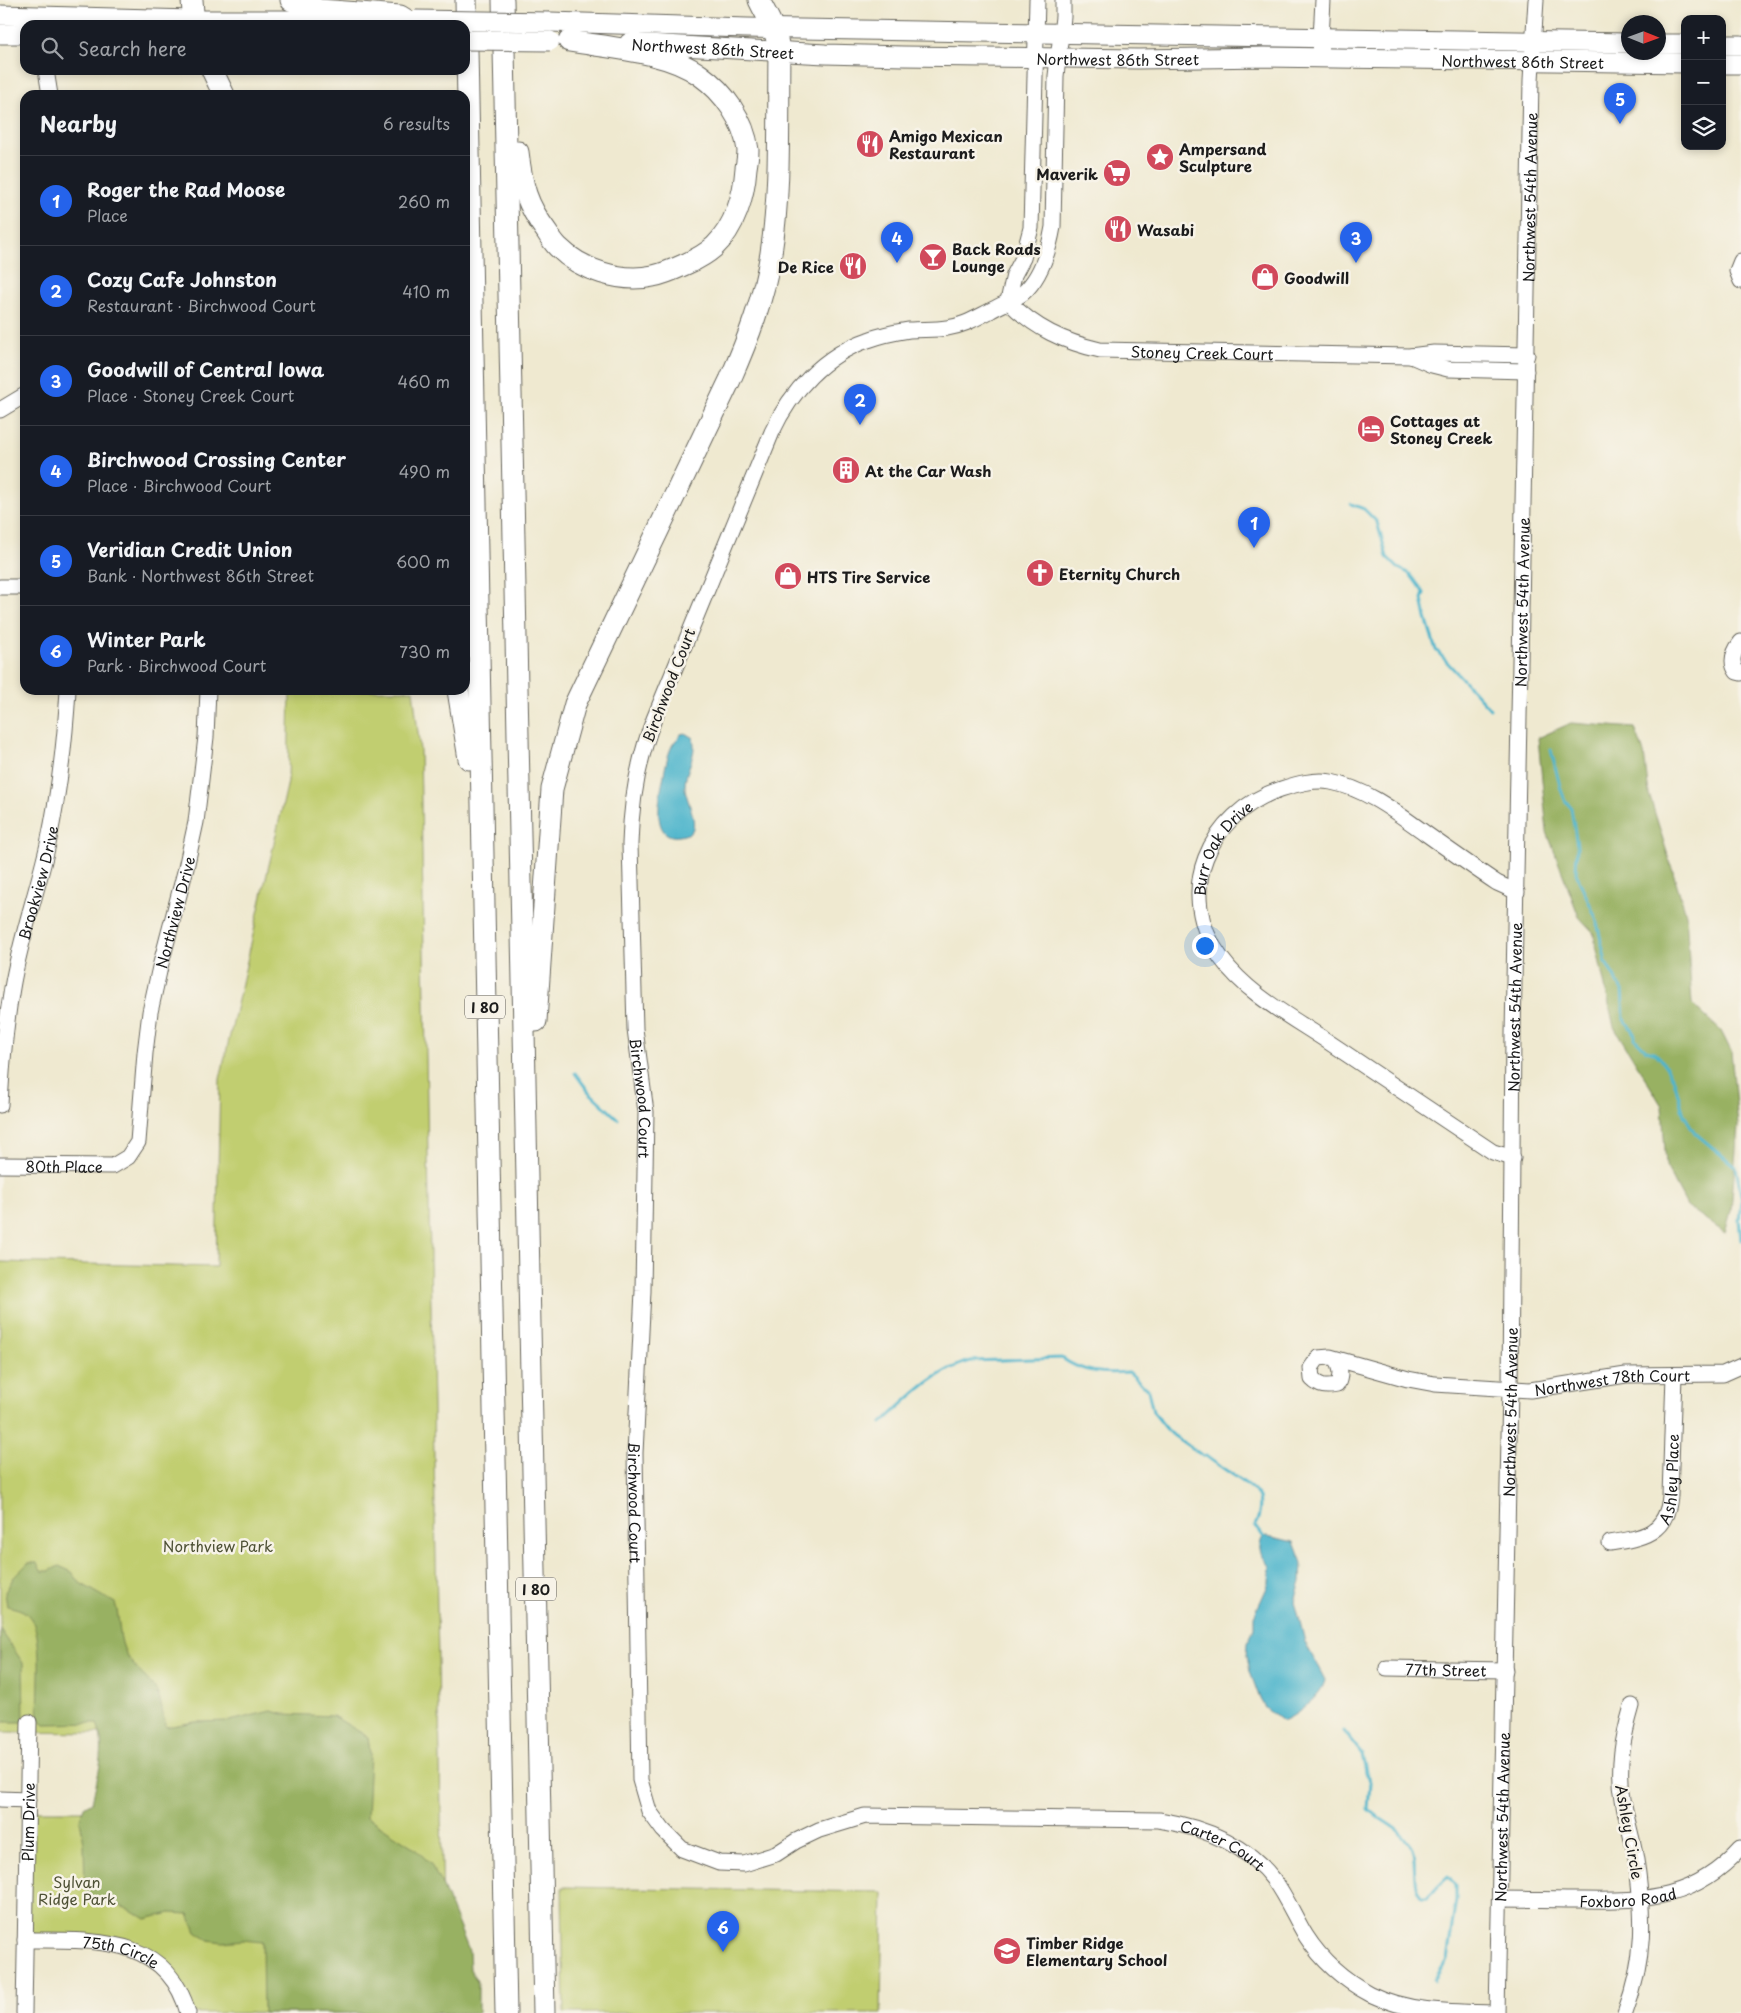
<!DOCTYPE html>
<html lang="en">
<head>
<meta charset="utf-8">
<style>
  :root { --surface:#171b24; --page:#20242c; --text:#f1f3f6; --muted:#9ea1a6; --line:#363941; --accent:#2563eb }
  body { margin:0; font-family:"Playpen Sans",sans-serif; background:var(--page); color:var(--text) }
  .controls { position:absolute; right:15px; top:15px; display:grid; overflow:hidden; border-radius:10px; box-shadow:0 2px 8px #0003 }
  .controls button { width:45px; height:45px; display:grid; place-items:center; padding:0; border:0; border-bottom:1px solid var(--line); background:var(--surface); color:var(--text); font:25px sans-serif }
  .compass { position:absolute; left:1621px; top:15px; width:45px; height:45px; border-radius:50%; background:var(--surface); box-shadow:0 2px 8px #0003; rotate:91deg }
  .you { position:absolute; left:1204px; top:945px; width:18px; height:18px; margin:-12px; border:4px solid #fff; border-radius:50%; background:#1a73e8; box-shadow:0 0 0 8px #1a73e833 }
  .badge { display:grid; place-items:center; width:32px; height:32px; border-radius:50%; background:var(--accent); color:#fff; font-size:16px; font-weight:700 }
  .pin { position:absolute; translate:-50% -41px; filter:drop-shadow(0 1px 2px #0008) }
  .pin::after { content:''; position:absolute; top:26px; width:18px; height:15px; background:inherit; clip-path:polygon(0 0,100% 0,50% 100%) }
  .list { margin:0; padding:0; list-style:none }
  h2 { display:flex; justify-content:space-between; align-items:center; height:65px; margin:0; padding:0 20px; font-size:21px }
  h2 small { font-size:16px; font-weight:400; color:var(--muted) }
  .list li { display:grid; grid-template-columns:32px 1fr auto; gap:15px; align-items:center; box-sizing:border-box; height:90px; padding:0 20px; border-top:1px solid var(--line) }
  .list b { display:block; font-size:19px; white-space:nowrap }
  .list p { margin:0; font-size:16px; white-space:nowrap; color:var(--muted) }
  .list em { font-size:16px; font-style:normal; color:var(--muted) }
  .icon { flex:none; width:28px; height:28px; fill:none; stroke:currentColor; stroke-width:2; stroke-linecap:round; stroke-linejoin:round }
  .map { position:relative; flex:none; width:1741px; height:2013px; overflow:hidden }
  .search { position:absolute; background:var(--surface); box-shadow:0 2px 8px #0003; left:20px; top:20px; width:450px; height:55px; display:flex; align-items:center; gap:12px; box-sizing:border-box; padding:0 18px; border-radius:15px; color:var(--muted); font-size:19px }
  .panel { position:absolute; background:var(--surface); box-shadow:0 2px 8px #0003; left:20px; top:90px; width:450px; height:605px; border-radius:15px }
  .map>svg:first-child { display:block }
  .green { fill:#c1ce70; stroke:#6e7546 }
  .forest { fill:#98b162; stroke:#5a663f }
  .water { fill:#4eb5cc; stroke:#356874 }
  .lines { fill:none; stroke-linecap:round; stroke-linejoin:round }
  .stream { stroke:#4eb5cc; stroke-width:3 }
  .minor-casing { stroke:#66645b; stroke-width:17 }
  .major-casing { stroke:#66645b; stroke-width:21 }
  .highway-casing { stroke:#66645b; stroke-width:23 }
  .minor { stroke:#fff; stroke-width:15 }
  .major { stroke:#fff; stroke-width:19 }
  .highway { stroke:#fff; stroke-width:21 }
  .major-bridge-casing { stroke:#66645b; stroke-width:21; stroke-linecap:butt }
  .major-bridge { stroke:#fff; stroke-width:19 }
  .labels { text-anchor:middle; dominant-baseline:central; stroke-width:5; stroke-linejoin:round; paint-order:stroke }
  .shield { fill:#f7f3e8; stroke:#5e5c59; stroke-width:1 }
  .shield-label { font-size:14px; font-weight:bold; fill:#1c1c1c }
  .street-label { font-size:15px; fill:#1c1c1c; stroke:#f7f3e8 }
  .poi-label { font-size:15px; font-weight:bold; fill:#1c1c1c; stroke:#f7f3e8; text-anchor:start }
  .park-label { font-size:15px; fill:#4e5135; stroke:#f7f3e8 }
</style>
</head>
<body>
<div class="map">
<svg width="1741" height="2013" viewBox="0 0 1741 2013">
  <rect width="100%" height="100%" fill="#f7f3e8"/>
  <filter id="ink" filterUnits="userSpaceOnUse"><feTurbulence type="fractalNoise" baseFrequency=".02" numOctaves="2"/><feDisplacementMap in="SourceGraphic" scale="10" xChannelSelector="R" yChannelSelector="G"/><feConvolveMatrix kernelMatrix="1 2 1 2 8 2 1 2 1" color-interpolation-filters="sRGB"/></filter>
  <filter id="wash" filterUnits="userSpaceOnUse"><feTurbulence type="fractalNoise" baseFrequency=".0096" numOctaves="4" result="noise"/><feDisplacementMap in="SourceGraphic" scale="20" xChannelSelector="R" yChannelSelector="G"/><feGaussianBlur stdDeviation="1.12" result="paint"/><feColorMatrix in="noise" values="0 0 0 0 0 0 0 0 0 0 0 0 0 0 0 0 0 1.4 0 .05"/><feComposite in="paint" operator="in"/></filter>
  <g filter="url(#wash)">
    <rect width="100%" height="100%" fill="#efe9d0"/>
    <!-- green -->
    <g class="green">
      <polygon points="290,690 413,690 420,750 445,2013 188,2013 181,1994 135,1950 25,1940 28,1811 104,1811 105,1733 0,1732 0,1262 216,1267 220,1079 288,782"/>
      <polygon points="562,1887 883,1892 881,2013 564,2013"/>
    </g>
    <!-- forest -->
    <g class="forest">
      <polygon points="1571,723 1635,728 1644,753 1649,794 1686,914 1692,1004 1721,1031 1731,1051 1738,1126 1731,1211 1725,1233 1687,1206 1666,1166 1662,1106 1614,1027 1593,932 1579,917 1547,832 1538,738"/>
      <path d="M28 1563H37L42 1571H49L59 1566 72 1572 80 1583 115 1603C120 1617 118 1634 124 1649 130 1665 145 1675 155 1689 162 1700 162 1715 166 1727L195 1722 230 1721 271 1711 283 1714 333 1716 368 1737 370 1753 367 1817 413 1847 430 1863 443 1887 469 1951 470 1969 478 1983V2013H263L262 1942 243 1940 223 1942 208 1940 196 1932 189 1914 170 1913 146 1919C129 1908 113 1902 93 1900L85 1888 84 1844 80 1819 84 1807 92 1802C98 1773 107 1751 97 1723L45 1724 39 1719C36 1694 46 1633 28 1615 23 1609 14 1608 7 1606L5 1592 14 1577Z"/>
      <polygon points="0,1629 23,1663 24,1722 0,1722"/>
    </g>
    <!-- water -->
    <g class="water">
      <path d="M685 733 693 738C698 756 684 770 685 788 686 800 700 824 690 833 650 849 658 803 663 780 665 769 667 756 672 746 674 741 678 739 681 734Z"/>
      <path d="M1267 1536 1294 1542 1302 1563 1301 1582 1295 1601 1305 1642 1325 1680C1323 1694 1296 1717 1282 1721L1265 1708 1260 1699 1250 1672 1247 1655 1248 1643 1254 1627V1616L1269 1583 1270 1566C1262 1556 1256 1549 1263 1537Z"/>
    </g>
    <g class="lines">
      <!-- stream -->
      <g class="stream">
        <polyline points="1351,504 1364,509 1377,522 1387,557 1398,568 1410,574 1424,593 1422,599 1426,618 1436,650 1490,709"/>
        <polyline points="1551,750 1561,790 1565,800 1571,808 1577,846 1576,873 1596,918 1606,963 1622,990 1624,1018 1635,1035 1635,1039 1646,1050 1654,1052 1661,1059 1674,1080 1684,1115 1695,1133 1736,1167 1741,1196"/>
        <polyline points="575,1073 589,1092 618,1119"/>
        <polyline points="1741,1199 1739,1220 1741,1240"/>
        <path d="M882 1423C908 1399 935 1370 971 1361L1062 1358C1082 1373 1105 1374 1129 1372L1148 1390 1153 1412 1170 1433 1203 1456H1206C1217 1466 1256 1487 1259 1498 1261 1506 1259 1519 1255 1525L1265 1539"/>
        <path d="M1344 1731 1362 1754 1366 1773 1369 1777 1370 1783 1368 1809C1381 1822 1400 1827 1410 1844 1419 1860 1409 1882 1422 1897H1427L1448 1877 1456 1885V1899L1447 1960 1434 1980"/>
      </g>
    </g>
  </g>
  <g filter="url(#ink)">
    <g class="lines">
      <defs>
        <g id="minor">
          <path id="s1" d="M1063 0V17L1056 76 1053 227C1049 250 1041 277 1023 293 1014 300 1000 305 990 311 976 318 963 326 947 328 935 330 922 329 909 330 896 332 881 335 868 340 824 355 791 391 772 432L654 719C638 760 631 801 630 844L635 1029 646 1112 643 1291 635 1453 640 1780 649 1811 663 1830 682 1849 719 1863 744 1864 776 1854 796 1841 819 1830 865 1816 1159 1820C1202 1827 1246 1843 1274 1880 1287 1898 1295 1918 1306 1936 1322 1961 1344 1980 1370 1994 1409 2013 1455 2012 1497 2013"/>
          <polyline points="1320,58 1323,0"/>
          <polyline points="46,70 50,95"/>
          <polyline points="1741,261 1737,271 1741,281"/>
          <path id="s2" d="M1008 301C1034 328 1064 342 1100 350L1410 356 1434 353 1527 355"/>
          <polyline points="1008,301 1014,275 1023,258 1031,228 1037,0"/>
          <polyline points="1411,356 1432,365 1448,369 1526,371"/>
          <polyline points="0,410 25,395"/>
          <polyline points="0,587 25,587"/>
          <path d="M1741 642C1734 651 1729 661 1737 672L1741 673"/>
          <path id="s3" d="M0 1105C2 1066 5 1027 12 988 20 939 37 893 48 844 59 793 65 742 68 690"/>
          <path id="s4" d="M1513 1158 1493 1152C1437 1115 1382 1078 1327 1041 1291 1017 1247 994 1221 958 1173 893 1208 813 1281 789 1297 784 1314 779 1331 782 1367 789 1397 813 1425 833 1449 850 1473 867 1497 883L1517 892"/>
          <path id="s5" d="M0 1165 113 1166 128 1157 138 1142 145 1053 150 1012 160 967 186 868 196 822 206 737 208 690"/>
          <path id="s6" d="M1336 1359C1340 1369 1342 1375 1337 1385 1326 1387 1320 1387 1312 1379L1311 1368 1318 1358 1330 1357 1408 1379 1435 1384 1530 1390 1626 1375 1723 1374 1741 1366"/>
          <path id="s7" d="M1610 1543C1642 1538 1667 1534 1670 1496L1674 1375"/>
          <path id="s8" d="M1387 1668 1505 1670"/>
          <polyline points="0,1799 28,1800"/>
          <path id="s9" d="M1500 1899C1528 1899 1556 1900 1584 1900 1648 1901 1695 1899 1741 1848"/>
          <path id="s10" d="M25 1940C90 1941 167 1933 188 2013"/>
          <path id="s11" d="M24 2013 29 1722"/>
          <path id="s12" d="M1497 2013 1510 1389 1513 1035 1531 80 1536 0"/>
          <path d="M1625 2013C1646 1957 1644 1917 1636 1859 1633 1839 1626 1820 1623 1799 1617 1767 1623 1737 1632 1706"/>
        </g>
        <g id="major">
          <polyline points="0,15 192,20 341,20"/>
          <polyline points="550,22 747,28 1628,43"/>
          <polyline points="0,34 25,34"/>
          <path id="s13" d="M629 43 825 54 903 56 1138 59 1264 57 1685 63"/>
          <polyline points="1658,44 1685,44"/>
          <polyline points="1722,45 1741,45"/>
          <polyline points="1722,64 1741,64"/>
        </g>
        <g id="highway">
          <polyline points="192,0 194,25"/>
          <polyline points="291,0 319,10 400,16 408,21"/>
          <polyline points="466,0 506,2013"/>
          <polyline points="503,0 544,2013"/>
          <polyline points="212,70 224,95"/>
          <path d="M518 152C522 186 526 204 547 232 550 237 554 243 558 247 581 270 620 283 653 276 665 274 677 268 688 263 697 259 706 254 714 247 735 227 744 196 746 168 747 162 748 156 748 150 744 120 724 92 700 75 667 51 610 48 569 41"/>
          <polyline points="458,690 469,759"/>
          <path d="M536 1021 552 789 575 704 730 380C748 339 764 298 771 253 781 190 778 116 779 52 777 30 768 19 759 0"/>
        </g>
      </defs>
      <!-- minor casing -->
      <use href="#minor" class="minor-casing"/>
      <!-- major casing -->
      <use href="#major" class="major-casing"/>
      <!-- highway casing -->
      <use href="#highway" class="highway-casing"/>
      <!-- minor -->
      <use href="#minor" class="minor"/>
      <!-- major -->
      <use href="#major" class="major"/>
      <!-- highway -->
      <use href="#highway" class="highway"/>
      <defs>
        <g id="major-bridge">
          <polyline points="415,20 550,22"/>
          <polyline points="465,40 550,41"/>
        </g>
      </defs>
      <!-- major-bridge casing -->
      <use href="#major-bridge" class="major-bridge-casing"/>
      <!-- major-bridge -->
      <use href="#major-bridge" class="major-bridge"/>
    </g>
  </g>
  <!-- icons -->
  <defs>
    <symbol id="restaurant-disc" viewBox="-11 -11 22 22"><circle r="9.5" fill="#d1495b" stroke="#f7f3e8"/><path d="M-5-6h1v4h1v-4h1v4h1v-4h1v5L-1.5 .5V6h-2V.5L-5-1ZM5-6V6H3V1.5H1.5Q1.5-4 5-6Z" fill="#fff"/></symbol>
    <symbol id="sight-disc" viewBox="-11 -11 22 22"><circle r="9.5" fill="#d1495b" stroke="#f7f3e8"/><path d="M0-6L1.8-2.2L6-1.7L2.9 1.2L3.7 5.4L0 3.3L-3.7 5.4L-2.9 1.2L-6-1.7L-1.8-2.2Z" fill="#fff"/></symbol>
    <symbol id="supermarket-disc" viewBox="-11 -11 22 22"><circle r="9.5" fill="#d1495b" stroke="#f7f3e8"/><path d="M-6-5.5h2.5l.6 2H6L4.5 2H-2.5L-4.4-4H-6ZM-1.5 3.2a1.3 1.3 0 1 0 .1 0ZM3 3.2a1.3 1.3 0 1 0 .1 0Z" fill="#fff"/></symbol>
    <symbol id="bar-disc" viewBox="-11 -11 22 22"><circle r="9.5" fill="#d1495b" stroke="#f7f3e8"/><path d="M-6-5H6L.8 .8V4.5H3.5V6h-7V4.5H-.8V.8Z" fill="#fff"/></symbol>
    <symbol id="shop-disc" viewBox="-11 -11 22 22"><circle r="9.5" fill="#d1495b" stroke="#f7f3e8"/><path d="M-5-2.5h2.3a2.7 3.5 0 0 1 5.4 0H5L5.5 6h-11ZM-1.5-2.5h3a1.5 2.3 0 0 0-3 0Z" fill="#fff"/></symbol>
    <symbol id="hotel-disc" viewBox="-11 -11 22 22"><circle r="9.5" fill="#d1495b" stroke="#f7f3e8"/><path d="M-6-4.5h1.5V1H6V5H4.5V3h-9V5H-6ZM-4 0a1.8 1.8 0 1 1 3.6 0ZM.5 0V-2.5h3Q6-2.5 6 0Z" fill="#fff"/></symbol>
    <symbol id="building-disc" viewBox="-11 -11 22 22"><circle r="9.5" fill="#d1495b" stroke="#f7f3e8"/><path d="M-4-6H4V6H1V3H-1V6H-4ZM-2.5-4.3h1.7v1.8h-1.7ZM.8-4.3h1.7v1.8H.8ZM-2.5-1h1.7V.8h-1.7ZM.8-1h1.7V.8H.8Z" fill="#fff"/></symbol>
    <symbol id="church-disc" viewBox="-11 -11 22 22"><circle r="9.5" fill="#d1495b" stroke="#f7f3e8"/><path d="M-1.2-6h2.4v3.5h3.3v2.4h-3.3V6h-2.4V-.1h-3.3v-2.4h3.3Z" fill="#fff"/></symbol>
    <symbol id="school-disc" viewBox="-11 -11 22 22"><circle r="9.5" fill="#d1495b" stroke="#f7f3e8"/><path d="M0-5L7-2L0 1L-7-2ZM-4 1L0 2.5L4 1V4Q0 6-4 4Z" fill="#fff"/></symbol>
  </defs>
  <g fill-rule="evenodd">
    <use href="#restaurant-disc" x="854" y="128" width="32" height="32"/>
    <use href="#sight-disc" x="1144" y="141" width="32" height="32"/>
    <use href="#supermarket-disc" x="1101" y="157" width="32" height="32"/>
    <use href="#restaurant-disc" x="1102" y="213" width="32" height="32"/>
    <use href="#bar-disc" x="917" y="241" width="32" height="32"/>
    <use href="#restaurant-disc" x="837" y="250" width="32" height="32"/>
    <use href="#shop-disc" x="1249" y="261" width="32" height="32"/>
    <use href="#hotel-disc" x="1355" y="413" width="32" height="32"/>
    <use href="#building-disc" x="830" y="454" width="32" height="32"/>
    <use href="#church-disc" x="1024" y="557" width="32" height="32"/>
    <use href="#shop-disc" x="772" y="560" width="32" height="32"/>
    <use href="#school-disc" x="991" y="1935" width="32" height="32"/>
  </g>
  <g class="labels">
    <!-- shield labels -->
    <g class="shield">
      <rect x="465" y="995.5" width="40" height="23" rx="4"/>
      <rect x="516" y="1577.5" width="40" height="23" rx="4"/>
    </g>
    <g class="shield-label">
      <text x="485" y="1007">I 80</text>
      <text x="536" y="1589">I 80</text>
    </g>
    <!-- street labels -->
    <g class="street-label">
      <text stroke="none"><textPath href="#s13" startOffset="84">Northwest 86th Street</textPath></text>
      <text stroke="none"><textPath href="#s13" startOffset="489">Northwest 86th Street</textPath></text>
      <text stroke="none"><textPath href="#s13" startOffset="894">Northwest 86th Street</textPath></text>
      <text stroke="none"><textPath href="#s12" startOffset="1816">Northwest 54th Avenue</textPath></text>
      <text stroke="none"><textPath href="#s2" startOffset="208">Stoney Creek Court</textPath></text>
      <text stroke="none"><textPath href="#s12" startOffset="1411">Northwest 54th Avenue</textPath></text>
      <text transform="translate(668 685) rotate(-69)">Birchwood Court</text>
      <text stroke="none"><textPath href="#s4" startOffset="478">Burr Oak Drive</textPath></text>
      <text stroke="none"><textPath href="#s3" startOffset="226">Brookview Drive</textPath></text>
      <text stroke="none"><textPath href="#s5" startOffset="382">Northview Drive</textPath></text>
      <text stroke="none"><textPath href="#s12" startOffset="1006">Northwest 54th Avenue</textPath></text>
      <text stroke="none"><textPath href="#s1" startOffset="1295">Birchwood Court</textPath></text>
      <text stroke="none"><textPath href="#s5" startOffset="64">80th Place</textPath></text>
      <text stroke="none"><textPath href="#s6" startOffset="376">Northwest 78th Court</textPath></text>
      <text stroke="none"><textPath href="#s12" startOffset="601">Northwest 54th Avenue</textPath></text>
      <text stroke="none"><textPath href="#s7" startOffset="102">Ashley Place</textPath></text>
      <text stroke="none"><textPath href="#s1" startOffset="1700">Birchwood Court</textPath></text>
      <text stroke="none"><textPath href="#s8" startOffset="59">77th Street</textPath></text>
      <text stroke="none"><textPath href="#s12" startOffset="196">Northwest 54th Avenue</textPath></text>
      <text stroke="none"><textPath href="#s11" startOffset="191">Plum Drive</textPath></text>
      <text transform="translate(1630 1832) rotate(80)">Ashley Circle</text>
      <text stroke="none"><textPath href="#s1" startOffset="2619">Carter Court</textPath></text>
      <text stroke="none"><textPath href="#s9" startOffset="128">Foxboro Road</textPath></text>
      <text stroke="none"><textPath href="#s10" startOffset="98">75th Circle</textPath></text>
    </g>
    <!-- poi labels -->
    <g class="poi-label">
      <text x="889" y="135">Amigo Mexican<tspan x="889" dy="17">Restaurant</tspan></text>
      <text x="1179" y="148">Ampersand<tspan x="1179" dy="17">Sculpture</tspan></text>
      <text x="1098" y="173" text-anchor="end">Maverik</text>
      <text x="1137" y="229">Wasabi</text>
      <text x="952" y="248">Back Roads<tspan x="952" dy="17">Lounge</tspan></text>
      <text x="834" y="266" text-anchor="end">De Rice</text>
      <text x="1284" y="277">Goodwill</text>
      <text x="1390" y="420">Cottages at<tspan x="1390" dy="17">Stoney Creek</tspan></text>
      <text x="865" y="470">At the Car Wash</text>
      <text x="1059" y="573">Eternity Church</text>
      <text x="807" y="576">HTS Tire Service</text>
      <text x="1026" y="1942">Timber Ridge<tspan x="1026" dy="17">Elementary School</tspan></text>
    </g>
    <!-- park labels -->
    <g class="park-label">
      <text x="218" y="1545">Northview Park</text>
      <text x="77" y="1881">Sylvan<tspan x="77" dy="17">Ridge Park</tspan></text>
    </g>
  </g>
</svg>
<div class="controls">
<button>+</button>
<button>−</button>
<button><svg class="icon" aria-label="layers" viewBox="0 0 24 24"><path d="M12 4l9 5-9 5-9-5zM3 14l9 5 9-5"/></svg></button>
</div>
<svg class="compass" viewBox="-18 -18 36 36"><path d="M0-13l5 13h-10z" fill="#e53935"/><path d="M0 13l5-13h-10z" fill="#9ea1a6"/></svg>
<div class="you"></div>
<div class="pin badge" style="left:1254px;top:548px">1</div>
<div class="pin badge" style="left:860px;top:425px">2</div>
<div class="pin badge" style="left:1356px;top:263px">3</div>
<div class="pin badge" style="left:897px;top:263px">4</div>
<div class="pin badge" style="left:1620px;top:124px">5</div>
<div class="pin badge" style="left:723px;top:1952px">6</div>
<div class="search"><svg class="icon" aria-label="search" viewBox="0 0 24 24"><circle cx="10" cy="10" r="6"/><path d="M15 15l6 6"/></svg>Search here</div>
<section class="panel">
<h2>Nearby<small>6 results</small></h2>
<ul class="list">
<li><span class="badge">1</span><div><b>Roger the Rad Moose</b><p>Place</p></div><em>260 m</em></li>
<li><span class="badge">2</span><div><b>Cozy Cafe Johnston</b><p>Restaurant · Birchwood Court</p></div><em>410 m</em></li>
<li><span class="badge">3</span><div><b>Goodwill of Central Iowa</b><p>Place · Stoney Creek Court</p></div><em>460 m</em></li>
<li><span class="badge">4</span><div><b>Birchwood Crossing Center</b><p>Place · Birchwood Court</p></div><em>490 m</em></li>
<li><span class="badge">5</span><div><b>Veridian Credit Union</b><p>Bank · Northwest 86th Street</p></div><em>600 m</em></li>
<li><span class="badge">6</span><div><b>Winter Park</b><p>Park · Birchwood Court</p></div><em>730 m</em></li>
</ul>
</section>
</div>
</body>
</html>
